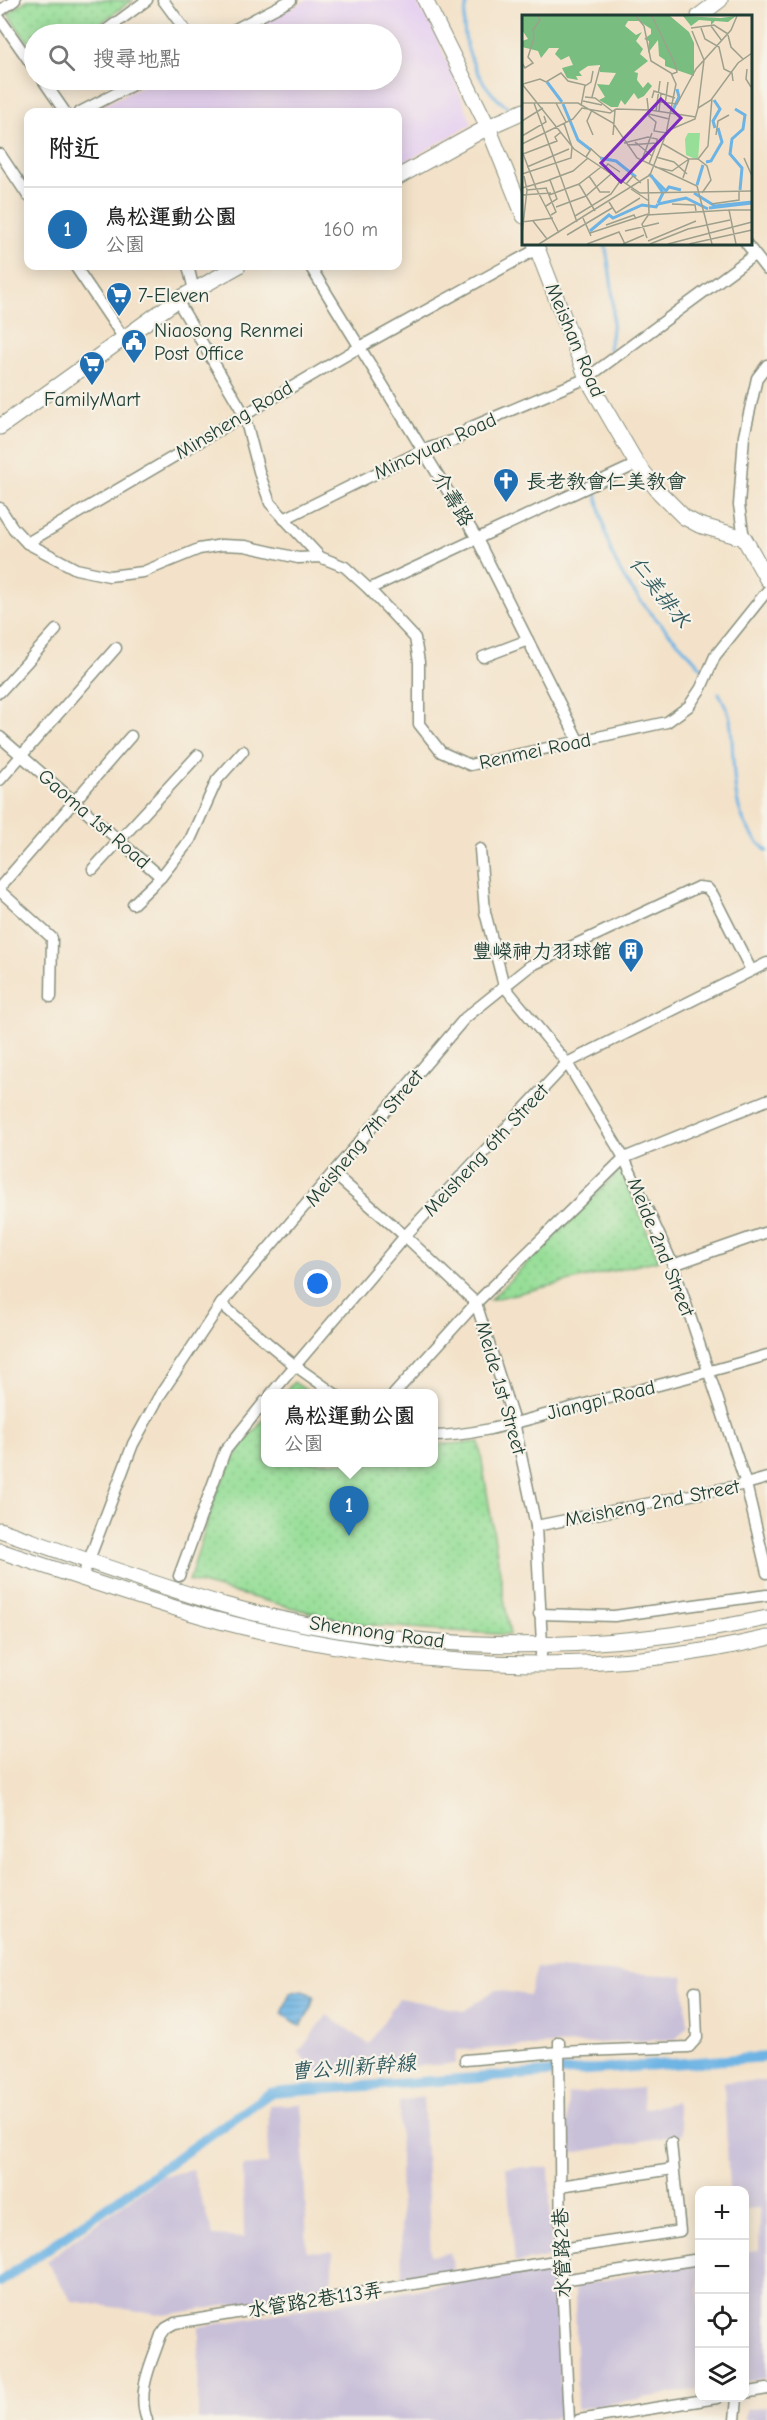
<!DOCTYPE html>
<html lang="zh-TW">
<head>
<meta charset="utf-8">
<style>
  :root { --surface:#fff; --page:#f2f2f2; --text:#222; --muted:#767676; --line:#e0e0e0; --accent:#1f6fb2 }
  body { margin:0; font-family:"Comic Neue","LXGW WenKai TC",sans-serif; background:var(--page); color:var(--text) }
  .controls { position:absolute; right:18px; bottom:18px; display:grid; overflow:hidden; border-radius:12px; box-shadow:0 3px 15px #0003 }
  .controls button { width:54px; height:54px; display:grid; place-items:center; padding:0; border:0; border-bottom:2px solid var(--line); background:var(--surface); color:var(--text); font:30px sans-serif }
  .you { position:absolute; left:318px; top:1284px; width:21px; height:21px; margin:-15px; border:4px solid #fff; border-radius:50%; background:#1a73e8; box-shadow:0 0 0 9px #1a73e833 }
  .badge { display:grid; place-items:center; width:39px; height:39px; border-radius:50%; background:var(--accent); color:#fff; font-size:20px; font-weight:700 }
  .pin { position:absolute; translate:-50% -50px; filter:drop-shadow(0 2px 3px #0008) }
  .pin::after { content:''; position:absolute; top:32px; width:21px; height:18px; background:inherit; clip-path:polygon(0 0,100% 0,50% 100%) }
  .popup { position:absolute; left:261px; top:1389px; width:177px; height:78px; box-sizing:border-box; display:grid; place-content:center; border-radius:12px; background:var(--surface); filter:drop-shadow(0 2px 4px #0005); font-size:20px; white-space:nowrap; color:var(--muted) }
  .popup b { font-size:22px; color:var(--text) }
  .popup::after { content:''; position:absolute; left:50%; top:100%; margin-left:-12px; border:12px solid transparent; border-top-color:var(--surface) }
  .list { margin:0; padding:0; list-style:none }
  h2 { display:flex; justify-content:space-between; align-items:center; height:78px; margin:0; padding:0 24px; font-size:26px }
  h2 small { font-size:20px; font-weight:400; color:var(--muted) }
  .list li { display:grid; grid-template-columns:39px 1fr auto; gap:18px; align-items:center; box-sizing:border-box; height:84px; padding:0 24px; border-top:2px solid var(--line) }
  .list b { display:block; font-size:22px; white-space:nowrap }
  .list p { margin:0; font-size:20px; white-space:nowrap; color:var(--muted) }
  .list em { font-size:20px; font-style:normal; color:var(--muted) }
  .icon { flex:none; width:33px; height:33px; fill:none; stroke:currentColor; stroke-width:2; stroke-linecap:round; stroke-linejoin:round }
  .map { position:relative; flex:none; width:767px; height:2420px; overflow:hidden }
  .search { position:absolute; background:var(--surface); box-shadow:0 3px 15px #0003; left:24px; top:24px; width:378px; height:66px; display:flex; align-items:center; gap:15px; box-sizing:border-box; padding:0 21px; border-radius:33px; color:var(--muted); font-size:22px }
  .panel { position:absolute; background:var(--surface); box-shadow:0 3px 15px #0003; left:24px; top:108px; width:378px; height:162px; border-radius:12px }
  .map>svg:first-child { display:block }
  .built { fill:#e6d2f0 }
  .industrial { fill:#c8bfd8 }
  .park { fill:url(#park-dots); stroke:#5b8e66; stroke-width:1.5 }
  .water { fill:url(#water-rules); stroke:#46788c; stroke-width:1.5 }
  .lines { fill:none; stroke-linecap:round; stroke-linejoin:round }
  .stream { stroke:#6db4e4; stroke-width:3 }
  .canal { stroke:#6db4e4; stroke-width:10 }
  .street-casing { stroke:#89907e; stroke-width:13 }
  .secondary-casing { stroke:#89907e; stroke-width:17 }
  .street { stroke:#fff; stroke-width:10 }
  .secondary { stroke:#fff; stroke-width:15 }
  .labels { text-anchor:middle; dominant-baseline:central; stroke-width:4.5; stroke-linejoin:round; paint-order:stroke }
  .poi-label { font-size:20px; fill:#1f3d34; stroke:#f7f3e8; text-anchor:start }
  .street-label { font-size:20px; fill:#1f3d34; stroke:#f7f3e8 }
  .water-label { font-size:21px; font-style:italic; fill:#325b60; stroke:#f7f3e8 }
  .inset-river { fill:none; stroke:#6db4e4; stroke-width:3 }
  .inset-road { fill:none; stroke:#9ea08d; stroke-width:1.5 }
  .view { fill:#7b2cbf; fill-opacity:0.15; stroke:#7b2cbf; stroke-width:3 }
  .inset-edge { fill:none; stroke:#1f3d34; stroke-width:3 }
</style>
</head>
<body>
<div class="map">
<svg width="767" height="2420" viewBox="0 0 767 2420">
  <defs>
    <pattern id="park-dots" width="8" height="8" patternUnits="userSpaceOnUse" patternTransform="scale(1.5)"><rect width="8" height="8" fill="#97de98"/><path d="M2 2h.1M6 6h.1" fill="none" stroke="#82bf84" stroke-width="1.8" stroke-linecap="round"/></pattern>
    <pattern id="water-rules" width="6" height="5" patternUnits="userSpaceOnUse" patternTransform="scale(1.5)"><rect width="6" height="5" fill="#6db4e4"/><path d="M0 2.5h6" fill="none" stroke="#5994ba"/></pattern>
  </defs>
  <rect width="100%" height="100%" fill="#f7f3e8"/>
  <filter id="ink" filterUnits="userSpaceOnUse"><feTurbulence type="fractalNoise" baseFrequency=".0167" numOctaves="2"/><feDisplacementMap in="SourceGraphic" scale="12" xChannelSelector="R" yChannelSelector="G"/><feConvolveMatrix kernelMatrix="1 2 1 2 8 2 1 2 1" color-interpolation-filters="sRGB"/></filter>
  <filter id="wash" filterUnits="userSpaceOnUse"><feTurbulence type="fractalNoise" baseFrequency=".008" numOctaves="4" result="noise"/><feDisplacementMap in="SourceGraphic" scale="24" xChannelSelector="R" yChannelSelector="G"/><feGaussianBlur stdDeviation="1.35" result="paint"/><feColorMatrix in="noise" values="0 0 0 0 0 0 0 0 0 0 0 0 0 0 0 0 0 1.4 0 .05"/><feComposite in="paint" operator="in"/></filter>
  <g filter="url(#wash)">
    <rect width="100%" height="100%" fill="#f3e2c9"/>
    <!-- built -->
    <polygon class="built" points="307,0 416,0 437,37 472,124 398,166 398,112 90,112 154,80 392,80 392,34 240,34"/>
    <!-- industrial -->
    <g class="industrial">
      <polygon points="537,1968 683,1976 688,2025 676,2039 456,2050 455,2064 344,2070 315,2075 299,2052 327,2015 369,2044 399,1998 464,2011 495,1990 529,1995"/>
      <polygon points="767,2081 767,2378 745,2382 745,2253 759,2250 760,2208 745,2209 744,2190 729,2190 724,2082"/>
      <polygon points="642,2088 643,2109 676,2102 683,2134 566,2154 568,2094"/>
      <polygon points="423,2097 431,2255 450,2253 454,2270 402,2278 399,2101"/>
      <polygon points="302,2104 307,2251 333,2252 331,2289 165,2315 72,2301 46,2261 162,2176 192,2170 213,2236 244,2238 243,2166 268,2164 269,2105"/>
      <polygon points="506,2167 549,2168 552,2256 515,2263"/>
      <polygon points="699,2262 699,2389 577,2409 575,2286"/>
      <polygon points="555,2266 562,2416 537,2420 198,2420 199,2327"/>
      <polygon points="767,2406 767,2420 745,2420 746,2410"/>
    </g>
    <!-- park -->
    <g class="park">
      <polygon points="27,0 133,0 85,34 34,34 34,51 8,14"/>
      <polygon points="621,1169 659,1260 490,1300"/>
      <polygon points="294,1382 310,1393 284,1393"/>
      <polygon points="265,1418 265,1462 433,1462 433,1445 479,1442 510,1635 356,1624 189,1581 217,1491 240,1448"/>
    </g>
    <!-- water -->
    <polygon class="water" points="302,1990 314,1996 310,2011 301,2026 282,2014 290,1993"/>
    <g class="lines">
      <!-- stream -->
      <g class="stream">
        <path d="M468 0C466 9 463 19 464 28 466 57 484 92 509 108"/>
        <path d="M605 243C612 282 617 309 609 349"/>
        <path d="M596 493C603 518 606 545 619 569 637 603 677 640 703 669"/>
        <path d="M719 693C723 701 729 711 730 719 737 768 725 815 767 851"/>
      </g>
      <!-- canal -->
      <polyline class="canal" points="0,2282 270,2093 767,2057"/>
    </g>
  </g>
  <g filter="url(#ink)">
    <g class="lines">
      <defs>
        <g id="street">
          <polyline points="163,0 188,34"/>
          <polyline points="0,11 15,0"/>
          <polyline points="0,19 34,68"/>
          <polyline points="101,34 147,0"/>
          <polyline points="226,34 291,0"/>
          <polyline points="43,80 65,112"/>
          <polyline points="80,112 142,80"/>
          <polyline points="0,154 28,196"/>
          <polyline points="746,243 767,270"/>
          <polyline points="75,266 123,337"/>
          <polyline points="188,266 194,290"/>
          <polyline points="310,266 476,537 579,742"/>
          <polyline points="177,300 244,414 260,475 270,503 320,557"/>
          <polyline points="0,508 13,528 27,543 76,569 109,576 143,572 199,549 222,545 245,546 298,558 320,557 345,567 369,589 415,638 419,662 419,724 441,752 470,765 667,722 689,706 701,688 715,656 767,591"/>
          <polyline points="284,519 423,450 458,439 469,428 587,378 754,255"/>
          <polyline points="744,538 739,505 744,436 757,378 767,365"/>
          <polyline points="27,543 360,347 537,249"/>
          <polyline points="369,589 637,464"/>
          <polyline points="483,657 528,640"/>
          <polyline points="0,692 56,630"/>
          <polyline points="0,737 161,877"/>
          <polyline points="0,780 116,648"/>
          <polyline points="480,849 485,912 504,986 567,1063 624,1158 673,1265 746,1484 767,1573"/>
          <polyline points="93,869 198,755"/>
          <polyline points="0,887 131,736"/>
          <polyline points="0,891 52,938 51,997"/>
          <polyline points="133,904 161,877 190,840 217,780 243,751"/>
          <polyline points="334,1174 405,1236 476,1303 514,1422 536,1526 542,1644 540,1664"/>
          <polyline points="673,1265 767,1232"/>
          <polyline points="221,1304 294,1365 335,1394"/>
          <polyline points="271,1394 405,1236 567,1063 767,963"/>
          <polyline points="394,1394 476,1303 624,1158 767,1100"/>
          <path d="M433 1436C476 1436 521 1421 563 1410 631 1392 700 1375 767 1355"/>
          <polyline points="536,1526 746,1484 767,1478"/>
          <polyline points="179,1576 225,1451 265,1401"/>
          <polyline points="82,1578 133,1444 160,1395 221,1304 465,1018 530,966 698,887 707,888 713,895 751,970"/>
          <polyline points="539,1614 614,1616 767,1595"/>
          <polyline points="559,2042 561,2260 569,2420"/>
          <polyline points="465,2060 559,2052 689,2047 697,2038 695,1991"/>
          <polyline points="560,2186 673,2169"/>
          <polyline points="561,2249 680,2231 671,2143"/>
          <polyline points="562,2280 700,2259"/>
          <polyline points="744,2393 767,2389"/>
          <path d="M147 2420C136 2391 152 2362 161 2335L166 2328 175 2323 561 2260"/>
          <polyline points="579,2420 717,2398"/>
          <polyline points="735,2420 737,2398"/>
        </g>
        <g id="secondary">
          <polyline points="425,0 488,127 524,216"/>
          <polyline points="699,16 720,0"/>
          <polyline points="398,177 488,127 524,111"/>
          <polyline points="535,243 587,378 637,464 660,493 684,517 699,525 744,538 767,579"/>
          <polyline points="0,427 177,300 238,266"/>
          <path d="M0 1530C74 1556 148 1583 224 1605 400 1654 589 1657 767 1618"/>
          <path d="M0 1551C73 1575 146 1601 220 1621 398 1667 587 1681 767 1638"/>
        </g>
      </defs>
      <!-- street casing -->
      <use href="#street" class="street-casing"/>
      <!-- secondary casing -->
      <use href="#secondary" class="secondary-casing"/>
      <!-- street -->
      <use href="#street" class="street"/>
      <!-- secondary -->
      <use href="#secondary" class="secondary"/>
    </g>
  </g>
  <!-- icons -->
  <defs>
    <symbol id="supermarket-pin" viewBox="-11 -11 22 30"><path d="M0 17L-7.5 6A9.5 9.5 0 1 1 7.5 6Z" fill="#1f6fb2" stroke="#f7f3e8"/><path d="M-6-5.5h2.5l.6 2H6L4.5 2H-2.5L-4.4-4H-6ZM-1.5 3.2a1.3 1.3 0 1 0 .1 0ZM3 3.2a1.3 1.3 0 1 0 .1 0Z" fill="#fff"/></symbol>
    <symbol id="civic-pin" viewBox="-11 -11 22 30"><path d="M0 17L-7.5 6A9.5 9.5 0 1 1 7.5 6Z" fill="#1f6fb2" stroke="#f7f3e8"/><path d="M-.6-6.5H3V-4.5H.6V-3L4-1V1h2V6H-6V1h2V-1L-.6-3ZM-1.2 2.5V6h2.4V2.5Z" fill="#fff"/></symbol>
    <symbol id="church-pin" viewBox="-11 -11 22 30"><path d="M0 17L-7.5 6A9.5 9.5 0 1 1 7.5 6Z" fill="#1f6fb2" stroke="#f7f3e8"/><path d="M-1.2-6h2.4v3.5h3.3v2.4h-3.3V6h-2.4V-.1h-3.3v-2.4h3.3Z" fill="#fff"/></symbol>
    <symbol id="building-pin" viewBox="-11 -11 22 30"><path d="M0 17L-7.5 6A9.5 9.5 0 1 1 7.5 6Z" fill="#1f6fb2" stroke="#f7f3e8"/><path d="M-4-6H4V6H1V3H-1V6H-4ZM-2.5-4.3h1.7v1.8h-1.7ZM.8-4.3h1.7v1.8H.8ZM-2.5-1h1.7V.8h-1.7ZM.8-1h1.7V.8H.8Z" fill="#fff"/></symbol>
  </defs>
  <g fill-rule="evenodd">
    <use href="#supermarket-pin" x="104" y="280" width="30" height="40"/>
    <use href="#civic-pin" x="119" y="327" width="30" height="40"/>
    <use href="#supermarket-pin" x="77" y="349" width="30" height="40"/>
    <use href="#church-pin" x="491" y="466" width="30" height="40"/>
    <use href="#building-pin" x="616" y="936" width="30" height="40"/>
  </g>
  <g class="labels">
    <!-- poi labels -->
    <g class="poi-label">
      <text x="138" y="295">7-Eleven</text>
      <text x="154" y="330">Niaosong Renmei<tspan x="154" dy="23">Post Office</tspan></text>
      <text x="92" y="399" text-anchor="middle">FamilyMart</text>
      <text x="526" y="481">長老教會仁美教會</text>
      <text x="612" y="951" text-anchor="end">豐嶸神力羽球館</text>
    </g>
    <!-- street labels -->
    <g class="street-label">
      <text transform="translate(575 340) rotate(67)">Meishan Road</text>
      <text transform="translate(234 420) rotate(-31)">Minsheng Road</text>
      <text transform="translate(435 446) rotate(-25)">Mincyuan Road</text>
      <text transform="translate(453 499) rotate(59)">介壽路</text>
      <text transform="translate(535 751) rotate(-12)">Renmei Road</text>
      <text transform="translate(94 819) rotate(41)">Gaoma 1st Road</text>
      <text transform="translate(364 1138) rotate(-50)">Meisheng 7th Street</text>
      <text transform="translate(486 1150) rotate(-47)">Meisheng 6th Street</text>
      <text transform="translate(661 1247) rotate(68)">Meide 2nd Street</text>
      <text transform="translate(501 1388) rotate(74)">Meide 1st Street</text>
      <text transform="translate(601 1400) rotate(-14)">Jiangpi Road</text>
      <text transform="translate(652 1503) rotate(-11)">Meisheng 2nd Street</text>
      <text transform="translate(377 1632) rotate(8)">Shennong Road</text>
      <text transform="translate(562 2253) rotate(-92)">水管路2巷</text>
      <text transform="translate(315 2300) rotate(-9)">水管路2巷113弄</text>
    </g>
    <!-- water labels -->
    <g class="water-label">
      <text transform="translate(660 592) rotate(52)">仁美排水</text>
      <text transform="translate(353 2067) rotate(-4)">曹公圳新幹線</text>
    </g>
  </g>
  <!-- overview -->
  <g transform="translate(522 15)">
    <rect width="230" height="230" fill="#f3e2c9"/>
    <path d="M0 1H148L167 17 172 28V61L143 51V45L137 41 136 25 126 38 127 26 122 24 129 19V14L117 6H106L103 11 114 20 120 17 114 26 121 34 118 39 126 46 112 57 116 58 115 65 121 73 126 67 130 71 122 81 116 84 112 78 103 90 99 85 96 92H89L77 85 83 82 75 69 87 70 94 58 78 57V50L66 51 57 57 60 61H54L56 65 45 63 40 53 51 50 47 41 39 45 33 39 37 33H27L19 43 16 36 0 32V26L6 24 0 15ZM161 1 199 3 214 1 206 7 193 6 189 10V6L177 5 169 11Z" fill="#79bd80"/>
    <path d="M166 118H178L176 145 164 140 163 124Z" fill="#97de98"/>
    <path class="inset-river" d="M25 67 40 87M192 85 198 94 191 106 193 113M41 89 56 125 69 135M213 94 223 100 221 114 210 124 208 139 220 153 218 175M150 97 157 82 155 74M78 143 94 146 114 162M184 147 189 146 200 127 196 113M127 159 144 176M129 160 141 178 136 188M175 170 181 150M143 177 147 172 159 175M172 178 193 191 230 187M136 189 164 183 186 194M187 193 230 188M68 216 87 200 91 203 120 190 134 192 136 189"/>
    <path class="inset-road" d="M130 1 153 49 155 57 150 59M189 11 200 26M169 13 192 10 206 19M179 13 183 24 197 32 202 54 210 58 211 66M170 16 182 45 176 93M206 20 209 32 221 44M0 48 3 53 11 48 6 42 12 23 11 15 18 5 16 1M225 54 224 64 229 72M0 69 52 134 118 178 230 176M1 69 18 64 24 67 39 58 46 66 63 70 59 91M63 71 69 67 71 56M63 82 73 83 90 96M70 82 78 52M125 83 127 101 134 107 132 116 145 118M130 83 132 76 153 83M61 86 80 90M138 87 155 89 174 54 209 15 215 1M0 88H56L91 108 115 143 175 171 190 229M12 88 55 207M34 88 44 107M143 90 146 67M70 95 65 106 71 120M134 96 138 66M137 96 139 78M127 99 147 104M0 106 21 93M42 108 50 132M145 116 173 104 176 93 189 85 216 48 230 38M91 120 93 95M194 120 196 106 207 100M0 121 24 107 22 101M113 127 130 141M102 128 126 122 135 124V128M0 129 51 104 60 93 88 98 94 94 128 95 174 102M141 129 167 144 161 163M105 130 135 128M0 136 14 173M1 139 35 126 33 122 39 117M64 142 69 134 79 143M134 142 152 147 165 159M222 143 230 161M167 144H176L186 131 190 83M176 144 185 151 189 165 180 178M120 145 130 118M127 149 135 128M5 152 47 134M133 152 150 156 167 144M82 154 86 149 98 157M0 159 49 143 50 132M67 161 78 177H88M27 165 51 156 66 143M57 169 73 196M104 169 111 161 119 168M13 171 37 218M0 173 28 165 35 184 24 191M24 173 34 197 29 200M109 174 127 186M5 175 25 173M0 180 29 178M27 180 57 169 79 152M87 187 94 198 118 183M150 189 173 190 174 196M189 189 217 185V177M34 192 64 181 89 159M125 200 207 195M53 201 89 179 99 165M61 203 69 221M11 206 25 224M0 207 31 203M84 210 112 200 114 204M103 216 137 208M68 218 126 199M0 219 5 175 2 161M45 220 90 193M125 223 120 209 127 199 126 164M126 226 174 206M17 229 128 160 144 119 154 69 149 58 129 46 122 11 114 1M65 229 97 217 103 229M101 229 122 220M128 229 166 214 208 205M146 229 230 207M167 229 230 215M214 229 207 195H230"/>
    <path class="view" d="M139 84 159 103 99 167 79 148Z"/>
    <rect width="230" height="230" class="inset-edge"/>
  </g>
</svg>
<div class="controls">
<button>+</button>
<button>−</button>
<button><svg class="icon" aria-label="locate" viewBox="0 0 24 24"><circle cx="12" cy="12" r="6"/><path d="M12 2v4M12 18v4M2 12h4M18 12h4"/></svg></button>
<button><svg class="icon" aria-label="layers" viewBox="0 0 24 24"><path d="M12 4l9 5-9 5-9-5zM3 14l9 5 9-5"/></svg></button>
</div>
<div class="you"></div>
<div class="pin badge" style="left:349px;top:1536px">1</div>
<div class="popup"><b>鳥松運動公園</b>公園</div>
<div class="search"><svg class="icon" aria-label="search" viewBox="0 0 24 24"><circle cx="10" cy="10" r="6"/><path d="M15 15l6 6"/></svg>搜尋地點</div>
<section class="panel">
<h2>附近<small></small></h2>
<ul class="list">
<li><span class="badge">1</span><div><b>鳥松運動公園</b><p>公園</p></div><em>160 m</em></li>
</ul>
</section>
</div>
</body>
</html>
